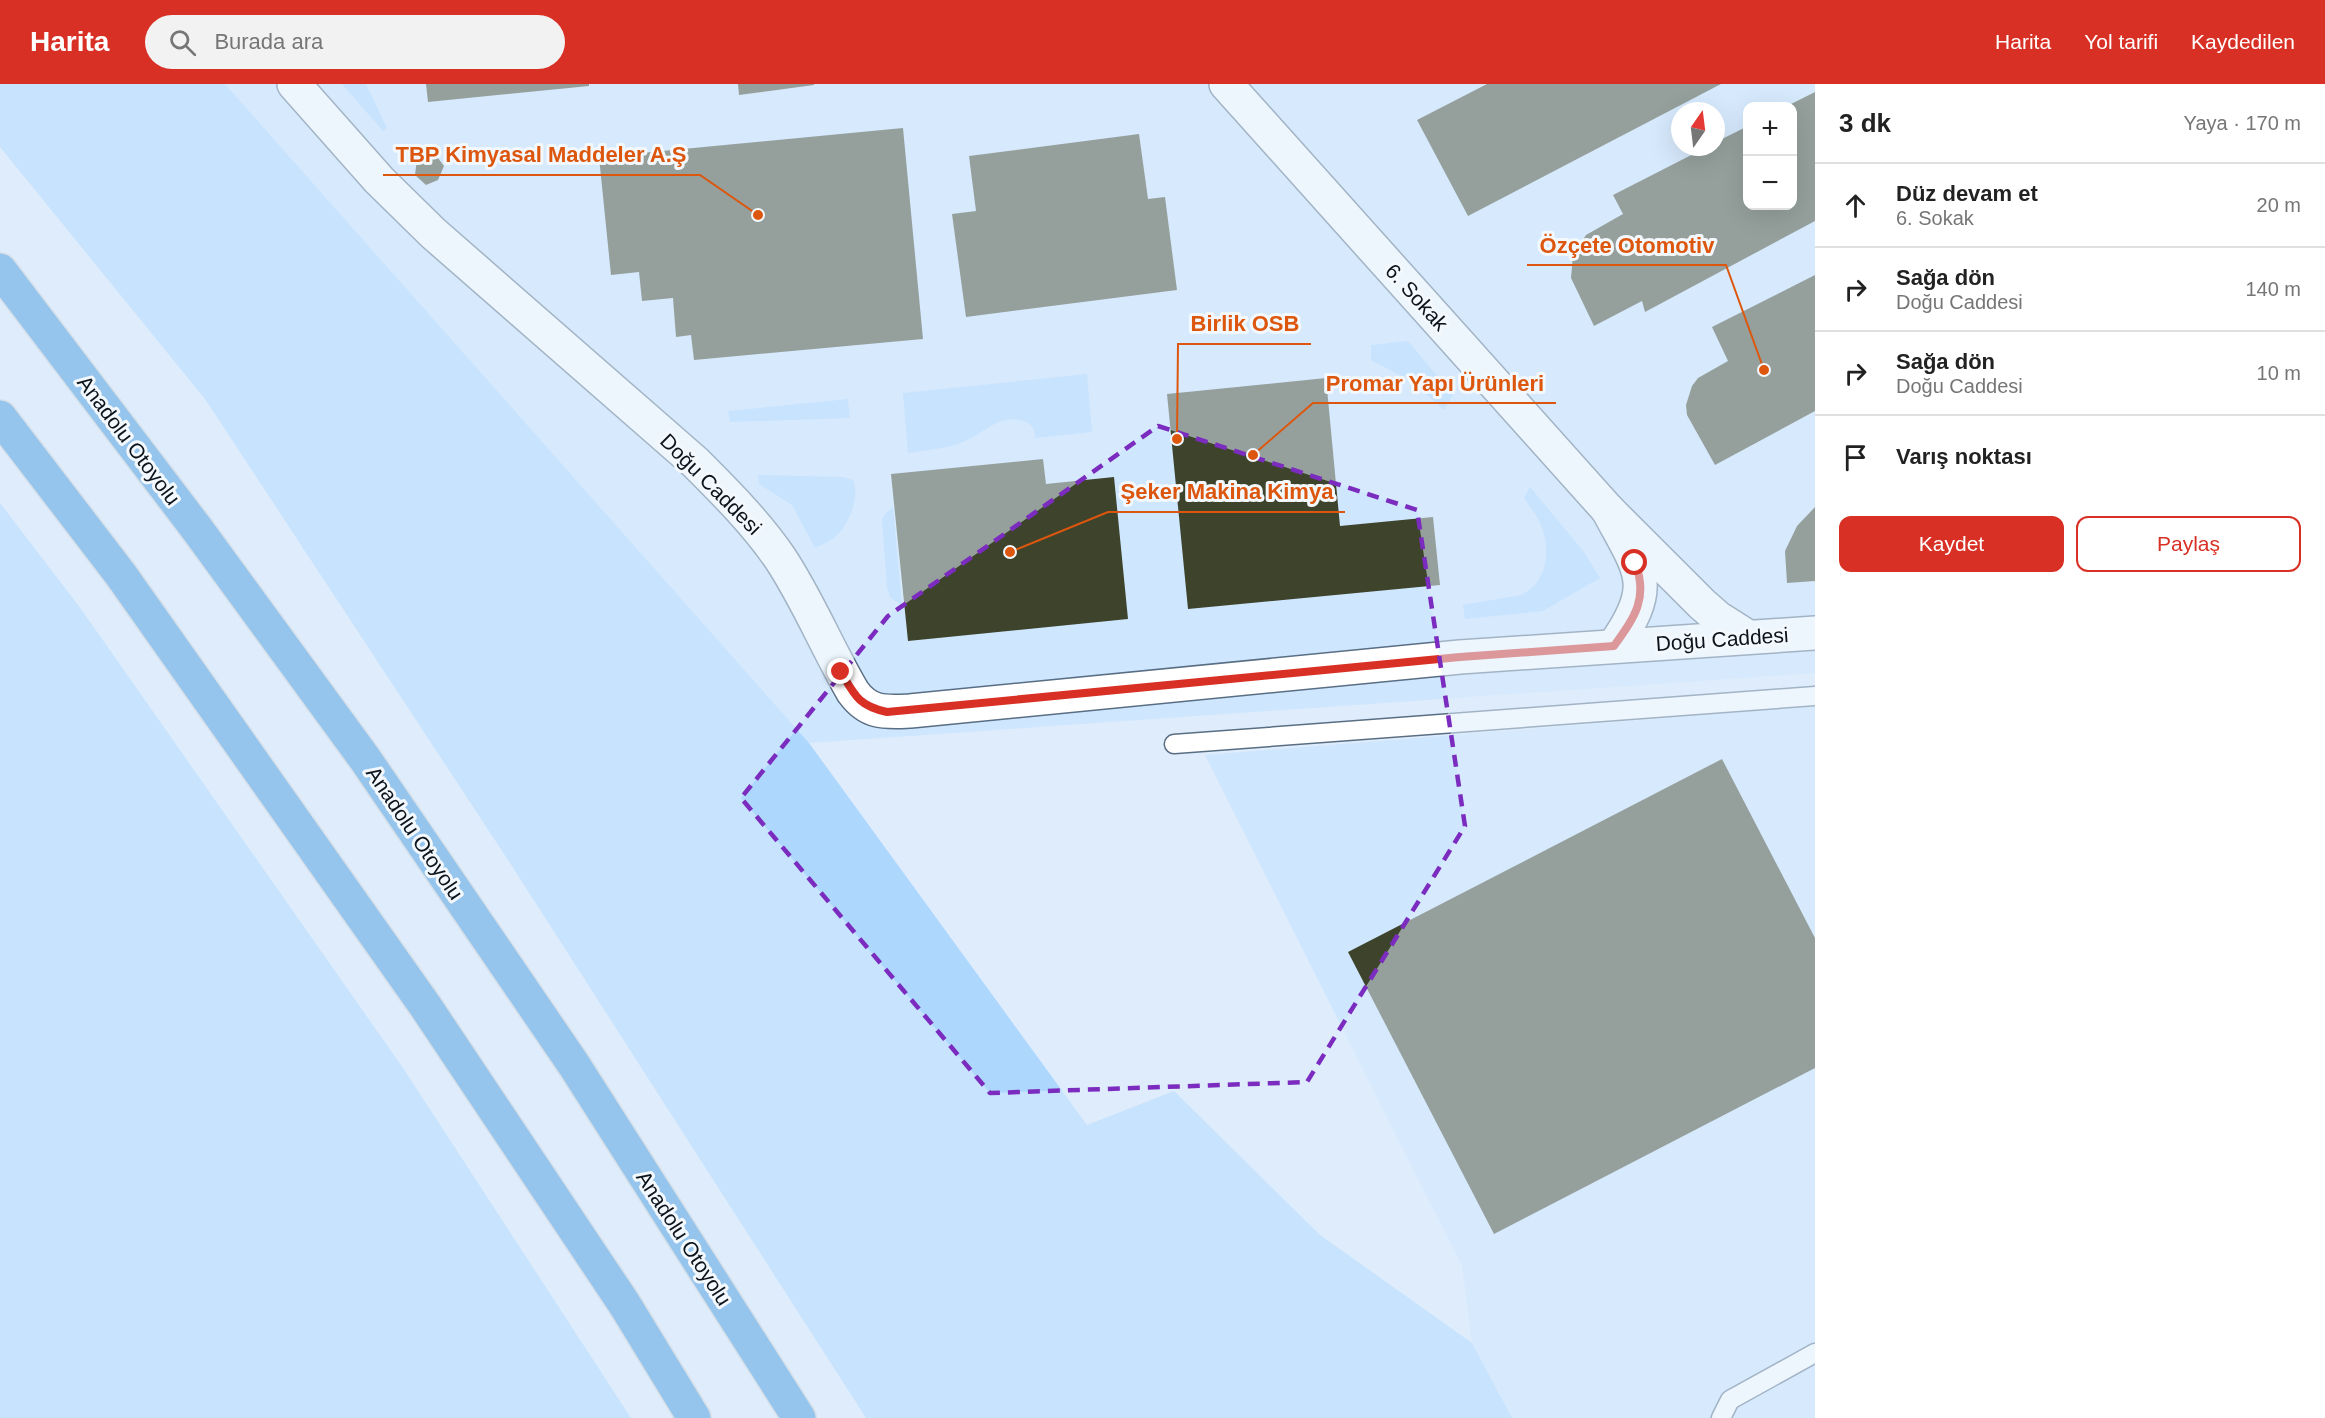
<!DOCTYPE html>
<html lang="tr">
<head>
<meta charset="utf-8">
<style>
  :root { --surface:#fff; --page:#f2f2f2; --text:#222; --muted:#767676; --line:#e0e0e0; --accent:#d93025 }
  body { margin:0; font-family:Arial,sans-serif; background:var(--page); color:var(--text) }
  .controls { position:absolute; right:18px; top:18px; display:grid; overflow:hidden; border-radius:12px; box-shadow:0 6px 24px #0002 }
  .controls button { width:54px; height:54px; display:grid; place-items:center; padding:0; border:0; border-bottom:2px solid var(--line); background:var(--surface); color:var(--text); font:30px sans-serif }
  .compass { position:absolute; left:1671px; top:18px; width:54px; height:54px; border-radius:50%; background:var(--surface); box-shadow:0 6px 24px #0002; rotate:14deg }
  .stop { position:absolute; width:18px; height:18px; margin:-14px; border:4px solid #d93025; border-radius:50%; background:#fff }
  .stop.end { background:#d93025; border-color:#fff; box-shadow:0 2px 6px #0008 }
  .list { margin:0; padding:0; list-style:none }
  h2 { display:flex; justify-content:space-between; align-items:center; height:78px; margin:0; padding:0 24px; font-size:26px }
  h2 small { font-size:20px; font-weight:400; color:var(--muted) }
  .list li { display:grid; grid-template-columns:39px 1fr auto; gap:18px; align-items:center; box-sizing:border-box; height:84px; padding:0 24px; border-top:2px solid var(--line) }
  .list b { display:block; font-size:22px; white-space:nowrap }
  .list p { margin:0; font-size:20px; white-space:nowrap; color:var(--muted) }
  .list em { font-size:20px; font-style:normal; color:var(--muted) }
  .actions { display:flex; gap:12px; padding:18px 24px }
  .actions a { flex:1; padding:14px 0; border:2px solid var(--accent); border-radius:12px; text-align:center; font-size:21px; color:var(--accent) }
  .actions .main { background:var(--accent); color:#fff }
  .icon { flex:none; width:33px; height:33px; fill:none; stroke:currentColor; stroke-width:2; stroke-linecap:round; stroke-linejoin:round }
  .map { position:relative; flex:none; width:1815px; height:1334px; overflow:hidden }
  header { display:flex; align-items:center; gap:36px; box-sizing:border-box; height:84px; padding:0 30px; background:var(--accent); color:#fff }
  header strong { font-size:28px }
  nav { display:flex; gap:33px; margin-inline-start:auto; font-size:21px }
  .search { width:420px; height:54px; background:var(--page); display:flex; align-items:center; gap:15px; box-sizing:border-box; padding:0 21px; border-radius:33px; color:var(--muted); font-size:22px }
  main { display:flex }
  aside { flex:1; background:var(--surface) }
  .map>svg:first-child { display:block }
  .built { fill:#cee6fe; fill-rule:evenodd }
  .green { fill:#aed7fe }
  .building { fill:#3d442b }
  .lines { fill:none; stroke-linecap:round; stroke-linejoin:round }
  .service-casing { stroke:#596e83; stroke-width:21 }
  .minor-casing { stroke:#596e83; stroke-width:36 }
  .tertiary-casing { stroke:#596e83; stroke-width:36 }
  .motorway-casing { stroke:#ced0d1; stroke-width:36 }
  .service { stroke:#fff; stroke-width:18 }
  .minor { stroke:#fff; stroke-width:33 }
  .tertiary { stroke:#fff; stroke-width:33 }
  .motorway { stroke:#3c93dc; stroke-width:33 }
  .route { stroke:#d93025; stroke-width:8 }
  .marked { fill:none; stroke:#7b2cbf; stroke-width:4.5; stroke-dasharray:12 8; stroke-linejoin:round }
  .labels { text-anchor:middle; dominant-baseline:central; stroke-width:6; stroke-linejoin:round; paint-order:stroke }
  .street-label { font-size:21px; fill:#0b131b; stroke:#f3f8fd }
  .leader { fill:none; stroke:#dd560d; stroke-width:2 }
  .callout-dot { fill:#dd560d; stroke:#f3f8fd; stroke-width:2 }
  .callout-label { font-size:22px; text-anchor:middle; font-weight:bold; fill:#dd560d; stroke:#f3f8fd; stroke-width:6; stroke-linejoin:round; paint-order:stroke }
</style>
</head>
<body>
<header>
<strong>Harita</strong>
<div class="search"><svg class="icon" aria-label="search" viewBox="0 0 24 24"><circle cx="10" cy="10" r="6"/><path d="M15 15l6 6"/></svg>Burada ara</div>
<nav><a>Harita</a><a>Yol tarifi</a><a>Kaydedilen</a></nav>
</header>
<main>
<div class="map">
<svg width="1815" height="1334" viewBox="0 0 1815 1334">
  <rect width="100%" height="100%" fill="#deecfb"/>
  <!-- built -->
  <g class="built">
    <path d="M225 0H1815V589L809 659ZM1748 22H1792V122H1748ZM1680 27H1716V63H1680Z"/>
    <polygon points="1815,622 1815,1334 1512,1334 1472,1259 1462,1182 1205,671"/>
  </g>
  <!-- green -->
  <g class="green">
    <polygon points="0,0 225,0 809,659 1087,1041 1174,1007 1320,1151 1472,1259 1512,1334 866,1334 510,779 205,315 0,63"/>
    <polygon points="342,0 366,0 387,44 383,47"/>
    <polygon points="1408,257 1453,311 1444,326 1411,297 1371,276 1371,261"/>
    <path d="M1087 290 1092 348 1035 354C1035 345 1032 340 1023 337 1000 329 983 350 963 358 946 365 926 366 908 369L903 309Z"/>
    <polygon points="848,315 850,334 730,338 728,327"/>
    <path d="M758 391 843 393 853 396C860 412 850 437 839 449 833 456 824 460 815 464L792 421 759 400Z"/>
    <path d="M1530 403 1584 468 1600 494 1543 527 1465 535 1463 521 1521 511C1548 498 1552 464 1540 439 1536 430 1529 422 1524 414Z"/>
    <polygon points="0,419 81,525 403,984 631,1334 0,1334"/>
    <polygon points="893,423 902,522 890,513 887,504 882,436 884,431"/>
  </g>
  <!-- building -->
  <g class="building">
    <polygon points="426,0 589,0 589,2 428,18"/>
    <polygon points="738,0 814,0 814,1 739,11"/>
    <polygon points="1487,0 1721,0 1468,132 1417,36"/>
    <polygon points="1815,8 1815,137 1645,228 1642,217 1594,242 1571,194 1573,171 1586,151 1623,130 1613,111 1707,63 1716,63 1716,58 1748,42 1748,122 1792,122 1792,22 1787,22"/>
    <polygon points="903,44 923,255 694,276 691,251 676,253 673,214 642,217 639,188 611,191 599,73"/>
    <polygon points="1139,50 1148,115 1165,113 1177,206 966,233 952,130 976,127 969,72"/>
    <polygon points="435,70 444,82 438,96 426,101 415,91 417,75"/>
    <polygon points="1815,191 1815,327 1715,381 1687,331 1686,321 1692,302 1698,294 1728,277 1712,243"/>
    <polygon points="1326,294 1340,442 1433,433 1440,501 1188,525 1167,310"/>
    <polygon points="1043,375 1046,400 1114,393 1128,535 908,557 891,390"/>
    <polygon points="1815,423 1815,497 1787,499 1785,467 1797,442"/>
    <polygon points="1722,675 1815,854 1815,984 1494,1150 1348,868"/>
  </g>
  <g class="lines">
    <defs>
      <g id="service">
        <polyline points="1174,660 1815,612"/>
        <polyline points="1721,1334 1730,1316 1815,1269"/>
      </g>
      <g id="minor">
        <polyline points="1226,0 1608,426"/>
        <path d="M1614 562C1658 500 1640 487 1608 426L1702 520 1718 534 1748 553"/>
      </g>
      <path id="tertiary" d="M294 0 379 96 433 149 695 378C725 408 756 439 780 474 808 516 827 564 853 608 869 630 885 628 910 627L1460 573 1815 549"/>
      <g id="motorway">
        <polyline points="0,186 197,445 365,675 574,981 799,1334"/>
        <polyline points="0,333 121,491 426,923 625,1221 694,1334"/>
      </g>
    </defs>
    <!-- service casing -->
    <use href="#service" class="service-casing"/>
    <!-- minor casing -->
    <use href="#minor" class="minor-casing"/>
    <!-- tertiary casing -->
    <use href="#tertiary" class="tertiary-casing"/>
    <!-- motorway casing -->
    <use href="#motorway" class="motorway-casing"/>
    <!-- service -->
    <use href="#service" class="service"/>
    <!-- minor -->
    <use href="#minor" class="minor"/>
    <!-- tertiary -->
    <use href="#tertiary" class="tertiary"/>
    <!-- motorway -->
    <use href="#motorway" class="motorway"/>
  </g>
  <g class="lines">
    <!-- route -->
    <path class="route" d="M841 588C855 612 859 622 887 628L1460 573 1614 562C1634 534 1649 514 1635 479"/>
  </g>
  <!-- marked area -->
  <path d="M0 0H1815V1334H0ZM1158 342 1417 426 1465 742 1307 998 990 1009 741 714 888 532Z" fill="#deecfb" fill-opacity=".55" fill-rule="evenodd"/>
  <path class="marked" d="M1158 342 1417 426 1465 742 1307 998 990 1009 741 714 888 532Z"/>
  <g class="labels">
    <!-- street labels -->
    <g class="street-label">
      <text transform="translate(1417 213) rotate(48)">6. Sokak</text>
      <text transform="translate(129 356) rotate(53)">Anadolu Otoyolu</text>
      <text transform="translate(711 400) rotate(45)">Doğu Caddesi</text>
      <text transform="translate(1722 555) rotate(-4)">Doğu Caddesi</text>
      <text transform="translate(415 749) rotate(56)">Anadolu Otoyolu</text>
      <text transform="translate(684 1154) rotate(57)">Anadolu Otoyolu</text>
    </g>
  </g>
  <!-- callouts -->
  <path class="leader" d="M758 131L700 91H383M1764 286L1726 181H1527M1177 355L1178 260H1311M1253 371L1313 319H1556M1010 468L1108 428H1345"/>
  <g class="callout-dot">
    <circle cx="758" cy="131" r="6"/>
    <circle cx="1764" cy="286" r="6"/>
    <circle cx="1177" cy="355" r="6"/>
    <circle cx="1253" cy="371" r="6"/>
    <circle cx="1010" cy="468" r="6"/>
  </g>
  <g class="callout-label">
    <text x="541" y="78">TBP Kimyasal Maddeler A.Ş</text>
    <text x="1627" y="169">Özçete Otomotiv</text>
    <text x="1245" y="247">Birlik OSB</text>
    <text x="1435" y="307">Promar Yapı Ürünleri</text>
    <text x="1227" y="415">Şeker Makina Kimya</text>
  </g>
</svg>
<div class="controls">
<button>+</button>
<button>−</button>
</div>
<svg class="compass" viewBox="-18 -18 36 36"><path d="M0-13l5 13h-10z" fill="#e53935"/><path d="M0 13l5-13h-10z" fill="#767676"/></svg>
<div class="stop" style="left:1635px;top:479px"></div>
<div class="stop end" style="left:841px;top:588px"></div>
</div>
<aside>
<h2>3 dk<small>Yaya · 170 m</small></h2>
<ul class="list">
<li><svg class="icon" aria-label="ahead" viewBox="0 0 24 24"><path d="M12 20V5M6 11l6-6 6 6"/></svg><div><b>Düz devam et</b><p>6. Sokak</p></div><em>20 m</em></li>
<li><svg class="icon" aria-label="right" viewBox="0 0 24 24"><path d="M7 20v-9h11M14 6l5 5-5 5"/></svg><div><b>Sağa dön</b><p>Doğu Caddesi</p></div><em>140 m</em></li>
<li><svg class="icon" aria-label="right" viewBox="0 0 24 24"><path d="M7 20v-9h11M14 6l5 5-5 5"/></svg><div><b>Sağa dön</b><p>Doğu Caddesi</p></div><em>10 m</em></li>
<li><svg class="icon" aria-label="arrive" viewBox="0 0 24 24"><path d="M6 21V4h12l-3 4 3 4H6"/></svg><div><b>Varış noktası</b></div></li>
</ul>
<div class="actions"><a class="main">Kaydet</a><a>Paylaş</a></div>
</aside>
</main>
</body>
</html>
